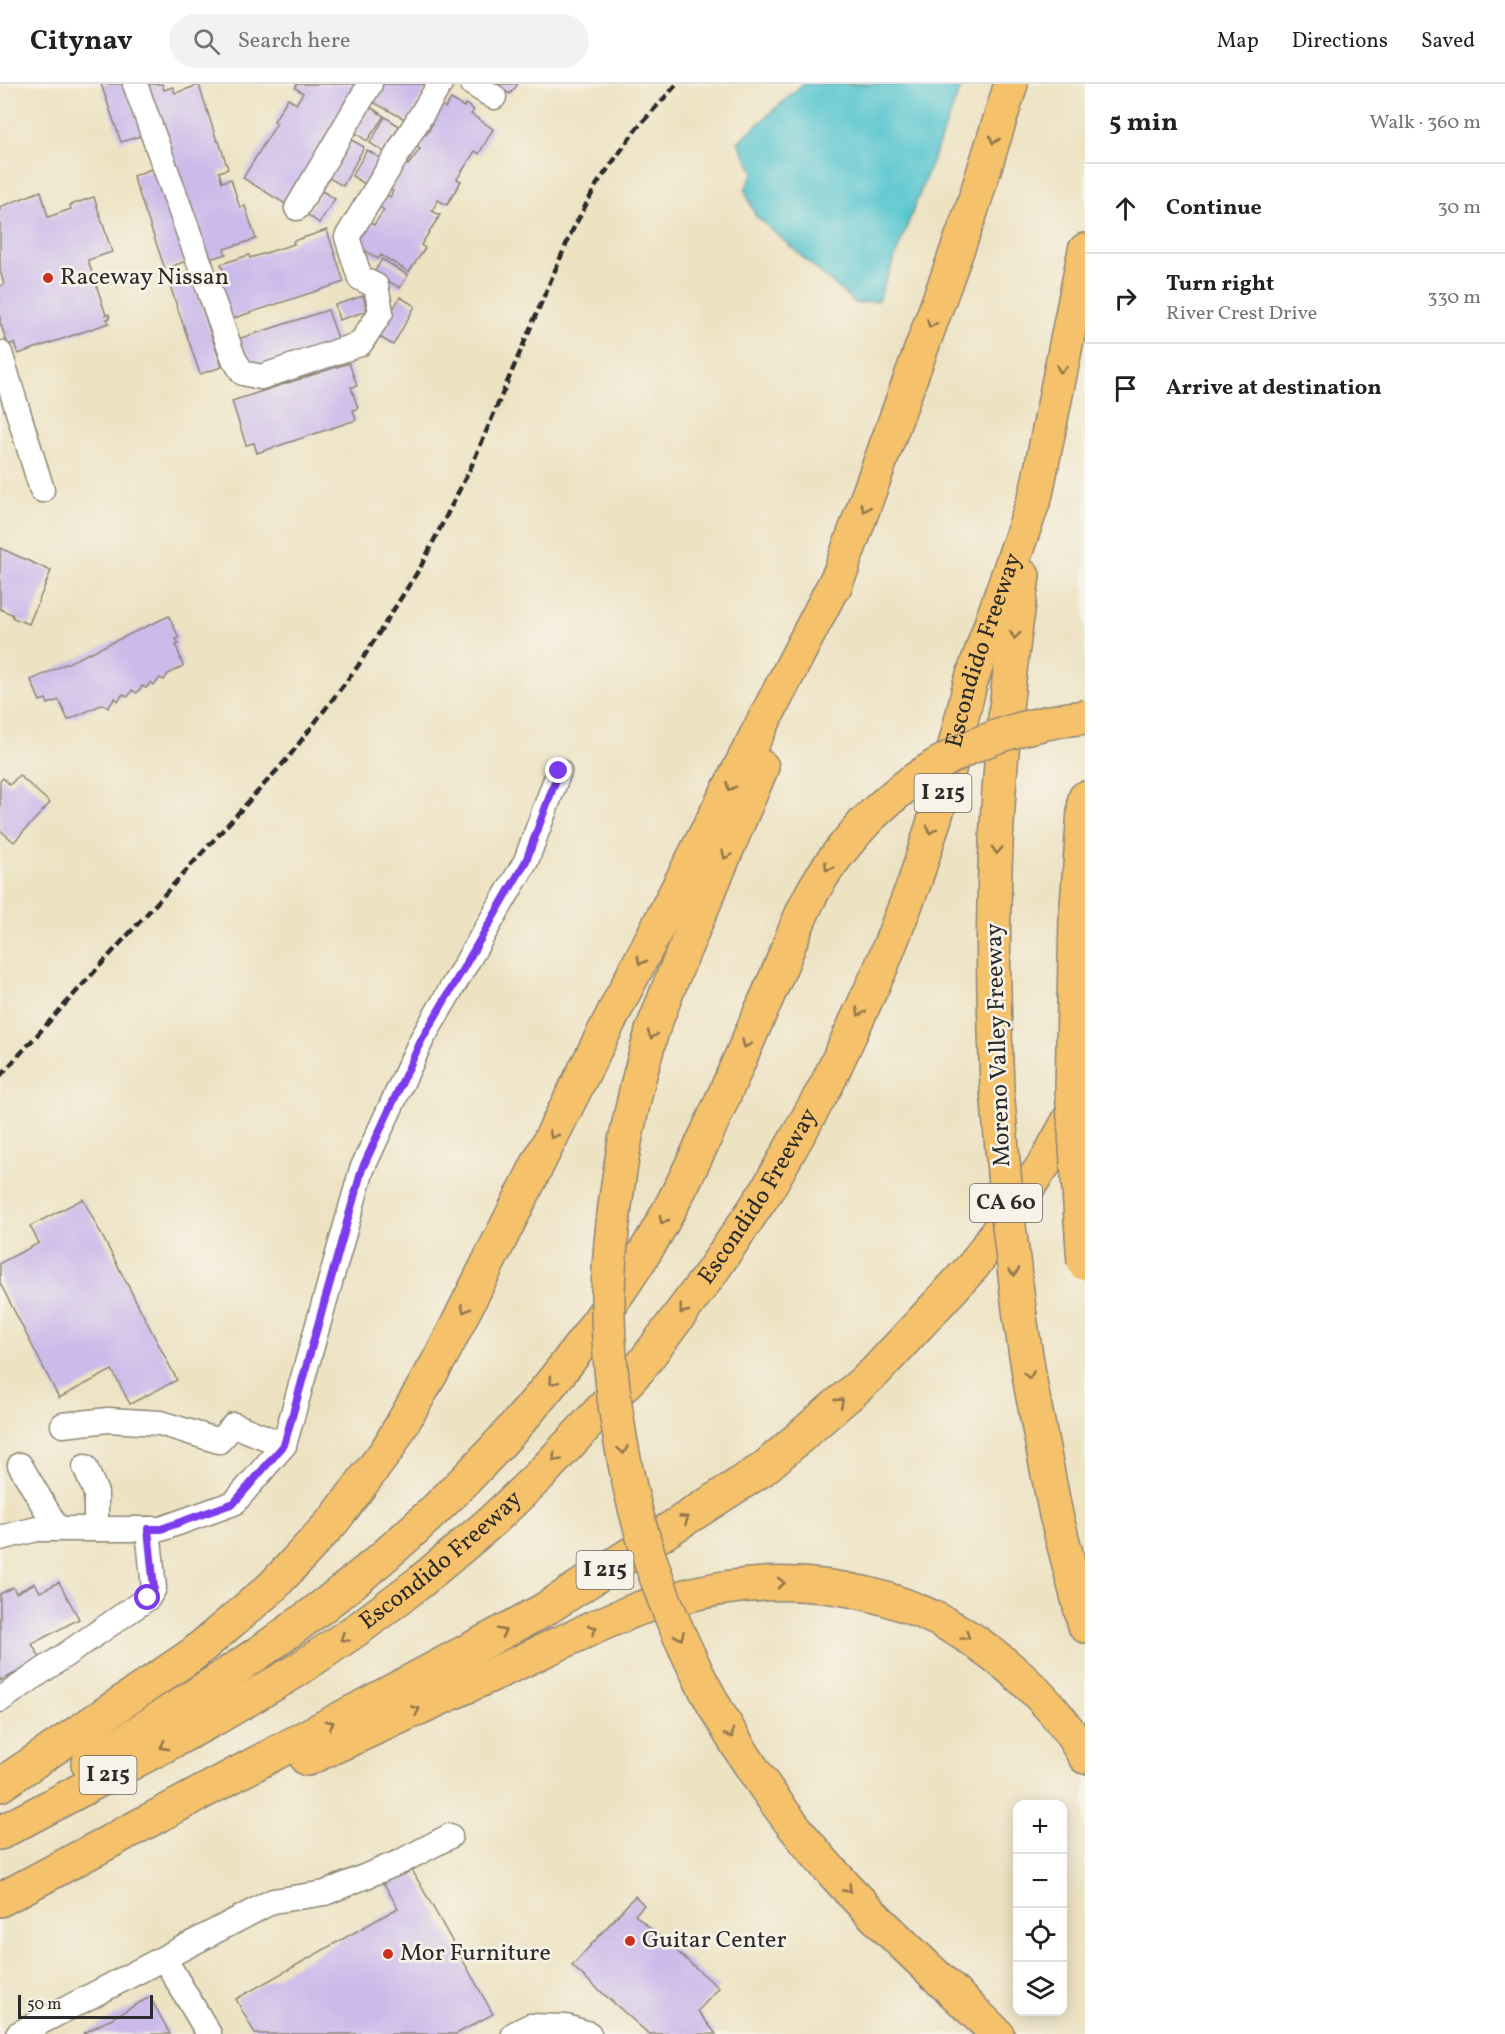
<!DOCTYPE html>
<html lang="en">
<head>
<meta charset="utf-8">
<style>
  :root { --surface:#fff; --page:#f2f2f2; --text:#202124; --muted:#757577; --line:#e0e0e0 }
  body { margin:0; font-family:Vollkorn,serif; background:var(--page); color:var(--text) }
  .controls { position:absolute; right:18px; bottom:18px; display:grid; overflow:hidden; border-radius:12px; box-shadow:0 3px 15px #0003 }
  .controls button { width:54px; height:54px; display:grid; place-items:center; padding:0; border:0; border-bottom:2px solid var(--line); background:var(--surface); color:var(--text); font:30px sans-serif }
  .scale { position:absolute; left:18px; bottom:15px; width:135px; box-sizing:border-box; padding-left:6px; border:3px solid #2b2b2b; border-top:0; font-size:16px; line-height:21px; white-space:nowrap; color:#2b2b2b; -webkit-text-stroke:4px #f7f3e8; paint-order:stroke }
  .stop { position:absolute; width:18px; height:18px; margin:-14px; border:4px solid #7c3aed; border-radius:50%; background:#fff }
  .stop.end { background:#7c3aed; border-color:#fff; box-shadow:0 2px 6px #0008 }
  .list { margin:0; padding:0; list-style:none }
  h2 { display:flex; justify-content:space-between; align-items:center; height:78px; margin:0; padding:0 24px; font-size:26px }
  h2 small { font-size:20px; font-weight:400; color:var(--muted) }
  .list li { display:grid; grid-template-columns:39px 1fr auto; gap:18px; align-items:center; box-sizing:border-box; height:90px; padding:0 24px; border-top:2px solid var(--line) }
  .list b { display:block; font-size:22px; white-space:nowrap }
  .list p { margin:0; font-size:20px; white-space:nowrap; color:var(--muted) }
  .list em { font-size:20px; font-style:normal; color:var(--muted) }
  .icon { flex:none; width:33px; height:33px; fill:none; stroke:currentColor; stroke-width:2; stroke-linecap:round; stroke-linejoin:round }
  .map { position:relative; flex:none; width:1085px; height:1950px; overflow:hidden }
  header { display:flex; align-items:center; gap:36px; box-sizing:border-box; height:84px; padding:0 30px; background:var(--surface); border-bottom:2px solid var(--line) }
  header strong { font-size:28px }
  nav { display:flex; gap:33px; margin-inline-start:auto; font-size:21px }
  .search { width:420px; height:54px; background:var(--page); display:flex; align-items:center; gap:15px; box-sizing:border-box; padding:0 21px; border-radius:33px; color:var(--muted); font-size:22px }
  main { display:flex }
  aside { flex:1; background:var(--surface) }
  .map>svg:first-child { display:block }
  .water { fill:#59c6d0; stroke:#42787e; stroke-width:1.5 }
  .building { fill:#cbbaea }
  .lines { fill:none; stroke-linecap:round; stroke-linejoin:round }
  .minor-casing { stroke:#8c8676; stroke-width:27 }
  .highway-casing { stroke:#8c8676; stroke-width:36 }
  .minor { stroke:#fff; stroke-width:24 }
  .highway { stroke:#f5c16b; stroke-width:33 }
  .rail { stroke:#2b2b2b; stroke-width:4.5; stroke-dasharray:9 4.5; stroke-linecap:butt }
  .highway-bridge-casing { stroke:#8c8676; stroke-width:36; stroke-linecap:butt }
  .highway-bridge { stroke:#f5c16b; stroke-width:33 }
  .oneway { stroke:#90764b }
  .route { stroke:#7c3aed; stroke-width:8 }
  .poi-dot { fill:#c8321e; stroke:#f7f3e8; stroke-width:2 }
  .labels { text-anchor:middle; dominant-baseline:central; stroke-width:5; stroke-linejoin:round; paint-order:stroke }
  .shield { fill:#f7f3e8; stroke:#686764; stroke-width:1.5 }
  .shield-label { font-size:22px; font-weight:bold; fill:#2b2b2b }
  .poi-label { font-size:24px; fill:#2b2b2b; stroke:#f7f3e8; text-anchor:start }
  .street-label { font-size:24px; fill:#2b2b2b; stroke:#f7f3e8 }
</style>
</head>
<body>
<header>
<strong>Citynav</strong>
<div class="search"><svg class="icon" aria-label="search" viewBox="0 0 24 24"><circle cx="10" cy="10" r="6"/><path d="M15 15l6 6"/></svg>Search here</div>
<nav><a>Map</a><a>Directions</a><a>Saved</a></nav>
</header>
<main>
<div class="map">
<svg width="1085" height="1950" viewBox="0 0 1085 1950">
  <rect width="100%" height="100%" fill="#f7f3e8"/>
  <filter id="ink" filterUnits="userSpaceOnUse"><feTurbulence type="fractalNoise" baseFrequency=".0167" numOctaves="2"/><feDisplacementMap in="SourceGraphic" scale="12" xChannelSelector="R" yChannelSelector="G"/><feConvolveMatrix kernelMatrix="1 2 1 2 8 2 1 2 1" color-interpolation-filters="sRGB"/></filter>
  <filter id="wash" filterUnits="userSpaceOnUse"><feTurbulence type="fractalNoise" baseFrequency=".008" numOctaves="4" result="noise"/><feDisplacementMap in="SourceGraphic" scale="24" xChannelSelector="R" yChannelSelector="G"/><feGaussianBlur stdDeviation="1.35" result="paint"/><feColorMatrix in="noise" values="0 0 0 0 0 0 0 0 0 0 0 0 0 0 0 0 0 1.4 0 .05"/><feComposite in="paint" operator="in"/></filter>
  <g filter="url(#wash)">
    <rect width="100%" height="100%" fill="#ede2c2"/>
    <!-- water -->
    <polygon class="water" points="803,0 962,0 878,217 855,219 755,131 745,106 754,88 738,58"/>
    <g id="blocks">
      <!-- building -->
      <g class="building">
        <polygon points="101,0 125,0 143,51 121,58"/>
        <polygon points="145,0 162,0 164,6 173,3 175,9 199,1 217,57 219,57 228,85 219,88 222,98 231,95 240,124 245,122 256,155 224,165 226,170 200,178"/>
        <polygon points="297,0 361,0 287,121 243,94 277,39 274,37 288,14 296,20 303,9 295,4"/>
        <polygon points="380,0 428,0 408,37 371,17"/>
        <polygon points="493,0 518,0 510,10"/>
        <polygon points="451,15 464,23 465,20 474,26 471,30 493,45 479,70 475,67 457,95 461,97 447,121 438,116 432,127 440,131 421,161 425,164 409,188 381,171 378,175 358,162 370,138 374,141 384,126 380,123 387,111 390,113 393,107 390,105 406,79 408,81 420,65 416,62 424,50 426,51 430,45 433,36 432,36 441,21 445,24"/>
        <polygon points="370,23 384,32 367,57 354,48"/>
        <polygon points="385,33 399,42 384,68 370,59"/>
        <polygon points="350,55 364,63 343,102 329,94"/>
        <polygon points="367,66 380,74 365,100 352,92"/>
        <polygon points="154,84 186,177 165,185 133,92"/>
        <polygon points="41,107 48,133 71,125 70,121 94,113 112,168 88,176 106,231 109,230 110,234 107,235 109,239 18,270 14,259 8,261 0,238 0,202 4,200 0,187 0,123"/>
        <polygon points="322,107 335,115 319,139 307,130"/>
        <polygon points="327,146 344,198 228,236 215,195 225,192 221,180 249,171 250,174 294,160 293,157"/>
        <polygon points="382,175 408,191 400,204 374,189"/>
        <polygon points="190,188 222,283 200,290 168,196"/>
        <polygon points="363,212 367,227 339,236 335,221"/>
        <polygon points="400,213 415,222 393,261 378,252"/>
        <polygon points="328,226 341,263 248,286 238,255"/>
        <polygon points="349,279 357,302 351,303 358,324 353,326 356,336 257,369 254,359 246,361 232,317"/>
        <polygon points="0,464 51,487 29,540 13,534 12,530 0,525"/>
        <polygon points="169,532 179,554 176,555 179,560 176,561 183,582 168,590 164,596 160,594 154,601 151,598 146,604 142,602 137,609 132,606 128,613 123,610 118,617 115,614 108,624 103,620 68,636 59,616 48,620 46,615 40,617 31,596"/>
        <polygon points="19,691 50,719 14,758 0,746 0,697 3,694 10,701"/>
        <polygon points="83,1115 177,1296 130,1320 112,1286 59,1314 0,1199 0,1179 39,1159 30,1142"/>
        <polygon points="59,1498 79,1535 32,1560 41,1576 0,1597 0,1510 13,1503 16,1509 35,1499 40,1508"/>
        <polygon points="411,1784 493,1930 456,1950 255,1950 236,1915 398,1824 383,1798"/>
        <polygon points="635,1812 644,1821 635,1831 719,1904 698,1927 716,1950 649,1950 572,1882"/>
        <polygon points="150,1913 170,1950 83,1950"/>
      </g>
    </g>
  </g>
  <g filter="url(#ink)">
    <use href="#blocks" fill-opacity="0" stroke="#8c8676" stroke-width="1.5"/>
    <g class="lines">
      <defs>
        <g id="minor">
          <polyline points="135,0 234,275 243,289 261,293 360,260 381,228 376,202 360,194 347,153 440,0"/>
          <polyline points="473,0 494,13"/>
          <polyline points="297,124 370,0"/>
          <polyline points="0,269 42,406"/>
          <polyline points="63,1341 108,1336 160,1339 219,1357 234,1341 284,1361"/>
          <polyline points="20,1381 57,1444"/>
          <polyline points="85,1383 96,1409 96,1445"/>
          <polyline points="0,1454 37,1445 161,1445 234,1419 284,1361 362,1085 422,955 526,777 559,687"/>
          <polyline points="0,1616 148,1514 154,1504 148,1445"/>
          <polyline points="164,1874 209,1950"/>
          <polyline points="18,1950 273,1817 325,1809 400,1778 450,1752"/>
          <polyline points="514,1950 530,1942 566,1943 589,1950"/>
        </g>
        <g id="highway">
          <polyline points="835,502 971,128 1011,0"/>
          <polyline points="1076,834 1085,714"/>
          <path d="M997 1005C995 944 992 883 994 823 996 713 1006 601 1023 492"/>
          <polyline points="625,1057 638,998 652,947 672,895 762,683"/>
          <polyline points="1020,1233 1031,1303 1056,1431 1085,1542"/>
          <path d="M702 1599C741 1673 788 1742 846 1803 894 1854 947 1901 997 1950"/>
          <path d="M307 1675C374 1644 442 1614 509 1583 552 1563 594 1542 638 1525 649 1521 661 1518 673 1515 774 1486 884 1497 973 1556 1018 1587 1059 1625 1085 1673"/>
          <path d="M88 1680C152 1639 216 1599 277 1556 407 1464 521 1350 611 1219 629 1193 647 1167 662 1139 704 1063 737 980 773 900 785 874 794 845 807 819 821 789 843 763 865 738"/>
          <polyline points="0,1701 192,1571 272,1503 334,1436 387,1366 443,1269 616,924 843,483"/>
          <path id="s1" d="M0 1749 216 1634 296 1587 362 1542 420 1498 492 1437 542 1389 639 1285 711 1189 767 1106 827 1000 880 886 915 797 945 702 970 600 1036 410 1085 166"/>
          <polyline points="0,1816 542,1527 763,1385 875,1288 974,1181 1047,1076 1081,1014"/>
        </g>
      </defs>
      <!-- minor casing -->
      <use href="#minor" class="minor-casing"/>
      <!-- highway casing -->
      <use href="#highway" class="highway-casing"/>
      <!-- minor -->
      <use href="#minor" class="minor"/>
      <!-- highway -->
      <use href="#highway" class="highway"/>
      <!-- rail -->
      <polyline class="rail" points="0,992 288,674 358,582 420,484 471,383 571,149 597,100 637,44 677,0"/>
      <defs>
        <g id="highway-bridge">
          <path d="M865 738C926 676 998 642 1085 633"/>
          <polyline points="1076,834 1072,1005 1084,1179"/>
          <polyline points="997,1005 1007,1125 1020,1233"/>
          <path d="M625 1057C616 1108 609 1159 608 1211 607 1303 626 1412 658 1498 670 1533 686 1566 702 1599"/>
        </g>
      </defs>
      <!-- highway-bridge casing -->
      <use href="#highway-bridge" class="highway-bridge-casing"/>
      <!-- highway-bridge -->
      <use href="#highway-bridge" class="highway-bridge"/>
    </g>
    <!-- one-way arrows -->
    <defs><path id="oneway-chevron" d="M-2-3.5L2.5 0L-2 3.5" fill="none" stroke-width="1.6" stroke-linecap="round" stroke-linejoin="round" transform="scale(1.5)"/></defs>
    <g class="oneway">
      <use href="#oneway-chevron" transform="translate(994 56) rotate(107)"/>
      <use href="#oneway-chevron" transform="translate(931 240) rotate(110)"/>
      <use href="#oneway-chevron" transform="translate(1061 285) rotate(101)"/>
      <use href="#oneway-chevron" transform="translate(865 424) rotate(110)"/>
      <use href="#oneway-chevron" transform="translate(1015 551) rotate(97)"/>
      <use href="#oneway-chevron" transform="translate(730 703) rotate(117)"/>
      <use href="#oneway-chevron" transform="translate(931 746) rotate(108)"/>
      <use href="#oneway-chevron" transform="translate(997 766) rotate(93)"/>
      <use href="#oneway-chevron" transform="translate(726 771) rotate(113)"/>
      <use href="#oneway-chevron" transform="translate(828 783) rotate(125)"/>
      <use href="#oneway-chevron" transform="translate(641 877) rotate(117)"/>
      <use href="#oneway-chevron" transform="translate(860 928) rotate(115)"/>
      <use href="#oneway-chevron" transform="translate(652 951) rotate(108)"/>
      <use href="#oneway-chevron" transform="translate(746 960) rotate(114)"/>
      <use href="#oneway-chevron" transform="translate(553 1051) rotate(117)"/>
      <use href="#oneway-chevron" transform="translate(663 1136) rotate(118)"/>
      <use href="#oneway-chevron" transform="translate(1014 1188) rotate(83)"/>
      <use href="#oneway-chevron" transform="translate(465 1225) rotate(117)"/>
      <use href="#oneway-chevron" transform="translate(683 1226) rotate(127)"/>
      <use href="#oneway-chevron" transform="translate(1029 1291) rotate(81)"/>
      <use href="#oneway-chevron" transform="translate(553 1297) rotate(130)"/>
      <use href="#oneway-chevron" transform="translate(840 1318) rotate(-41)"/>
      <use href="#oneway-chevron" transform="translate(623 1366) rotate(80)"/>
      <use href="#oneway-chevron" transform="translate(556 1374) rotate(133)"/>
      <use href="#oneway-chevron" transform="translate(685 1435) rotate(-33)"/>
      <use href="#oneway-chevron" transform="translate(781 1499) rotate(1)"/>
      <use href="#oneway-chevron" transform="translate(593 1545) rotate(-24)"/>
      <use href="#oneway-chevron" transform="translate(502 1548) rotate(-28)"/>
      <use href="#oneway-chevron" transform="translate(680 1552) rotate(66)"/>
      <use href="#oneway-chevron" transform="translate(966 1552) rotate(34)"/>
      <use href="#oneway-chevron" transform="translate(344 1554) rotate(146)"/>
      <use href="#oneway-chevron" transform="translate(416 1626) rotate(-25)"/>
      <use href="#oneway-chevron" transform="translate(330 1640) rotate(-28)"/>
      <use href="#oneway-chevron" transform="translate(730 1650) rotate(60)"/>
      <use href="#oneway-chevron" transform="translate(164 1662) rotate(152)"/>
      <use href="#oneway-chevron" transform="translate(848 1805) rotate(46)"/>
    </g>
  </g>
  <g class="lines" filter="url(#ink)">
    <!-- route -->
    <polyline class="route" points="148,1514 154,1504 148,1445 161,1445 234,1419 284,1361 362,1085 422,955 526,777 559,687"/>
  </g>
  <!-- markers -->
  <g class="poi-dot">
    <circle cx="48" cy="194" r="6"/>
    <circle cx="630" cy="1857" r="6"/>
    <circle cx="388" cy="1870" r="6"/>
  </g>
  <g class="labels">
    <!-- shield labels -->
    <g class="shield">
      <rect x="914.5" y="690" width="57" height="38" rx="4.5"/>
      <rect x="970" y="1100" width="72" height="38" rx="4.5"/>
      <rect x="576.5" y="1467" width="57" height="38" rx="4.5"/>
      <rect x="79.5" y="1672" width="57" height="38" rx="4.5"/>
    </g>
    <g class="shield-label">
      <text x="943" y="709">I 215</text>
      <text x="1006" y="1119">CA 60</text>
      <text x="605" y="1486">I 215</text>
      <text x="108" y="1691">I 215</text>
    </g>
    <!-- poi labels -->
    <g class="poi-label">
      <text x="60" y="194">Raceway Nissan</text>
      <text x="642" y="1857">Guitar Center</text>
      <text x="400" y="1870">Mor Furniture</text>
    </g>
    <!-- street labels -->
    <g class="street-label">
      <text stroke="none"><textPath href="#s1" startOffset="1600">Escondido Freeway</textPath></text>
      <text transform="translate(999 961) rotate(-92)">Moreno Valley Freeway</text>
      <text stroke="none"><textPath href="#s1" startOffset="1006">Escondido Freeway</textPath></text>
      <text stroke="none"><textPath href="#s1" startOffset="520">Escondido Freeway</textPath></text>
    </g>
  </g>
</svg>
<div class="controls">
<button>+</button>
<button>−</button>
<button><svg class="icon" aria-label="locate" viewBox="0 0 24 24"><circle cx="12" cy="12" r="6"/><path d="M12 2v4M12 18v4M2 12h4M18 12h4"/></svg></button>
<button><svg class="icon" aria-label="layers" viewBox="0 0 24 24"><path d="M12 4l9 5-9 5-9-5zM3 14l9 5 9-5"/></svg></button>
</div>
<div class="scale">50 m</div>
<div class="stop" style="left:148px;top:1514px"></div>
<div class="stop end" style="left:559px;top:687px"></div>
</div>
<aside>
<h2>5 min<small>Walk · 360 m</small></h2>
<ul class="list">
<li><svg class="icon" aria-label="ahead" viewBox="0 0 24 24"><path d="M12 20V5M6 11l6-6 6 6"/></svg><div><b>Continue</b></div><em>30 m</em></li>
<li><svg class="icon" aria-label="right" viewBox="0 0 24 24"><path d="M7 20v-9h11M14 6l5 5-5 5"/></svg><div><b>Turn right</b><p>River Crest Drive</p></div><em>330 m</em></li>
<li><svg class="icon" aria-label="arrive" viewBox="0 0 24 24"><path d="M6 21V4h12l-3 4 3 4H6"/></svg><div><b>Arrive at destination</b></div></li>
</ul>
</aside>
</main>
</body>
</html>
